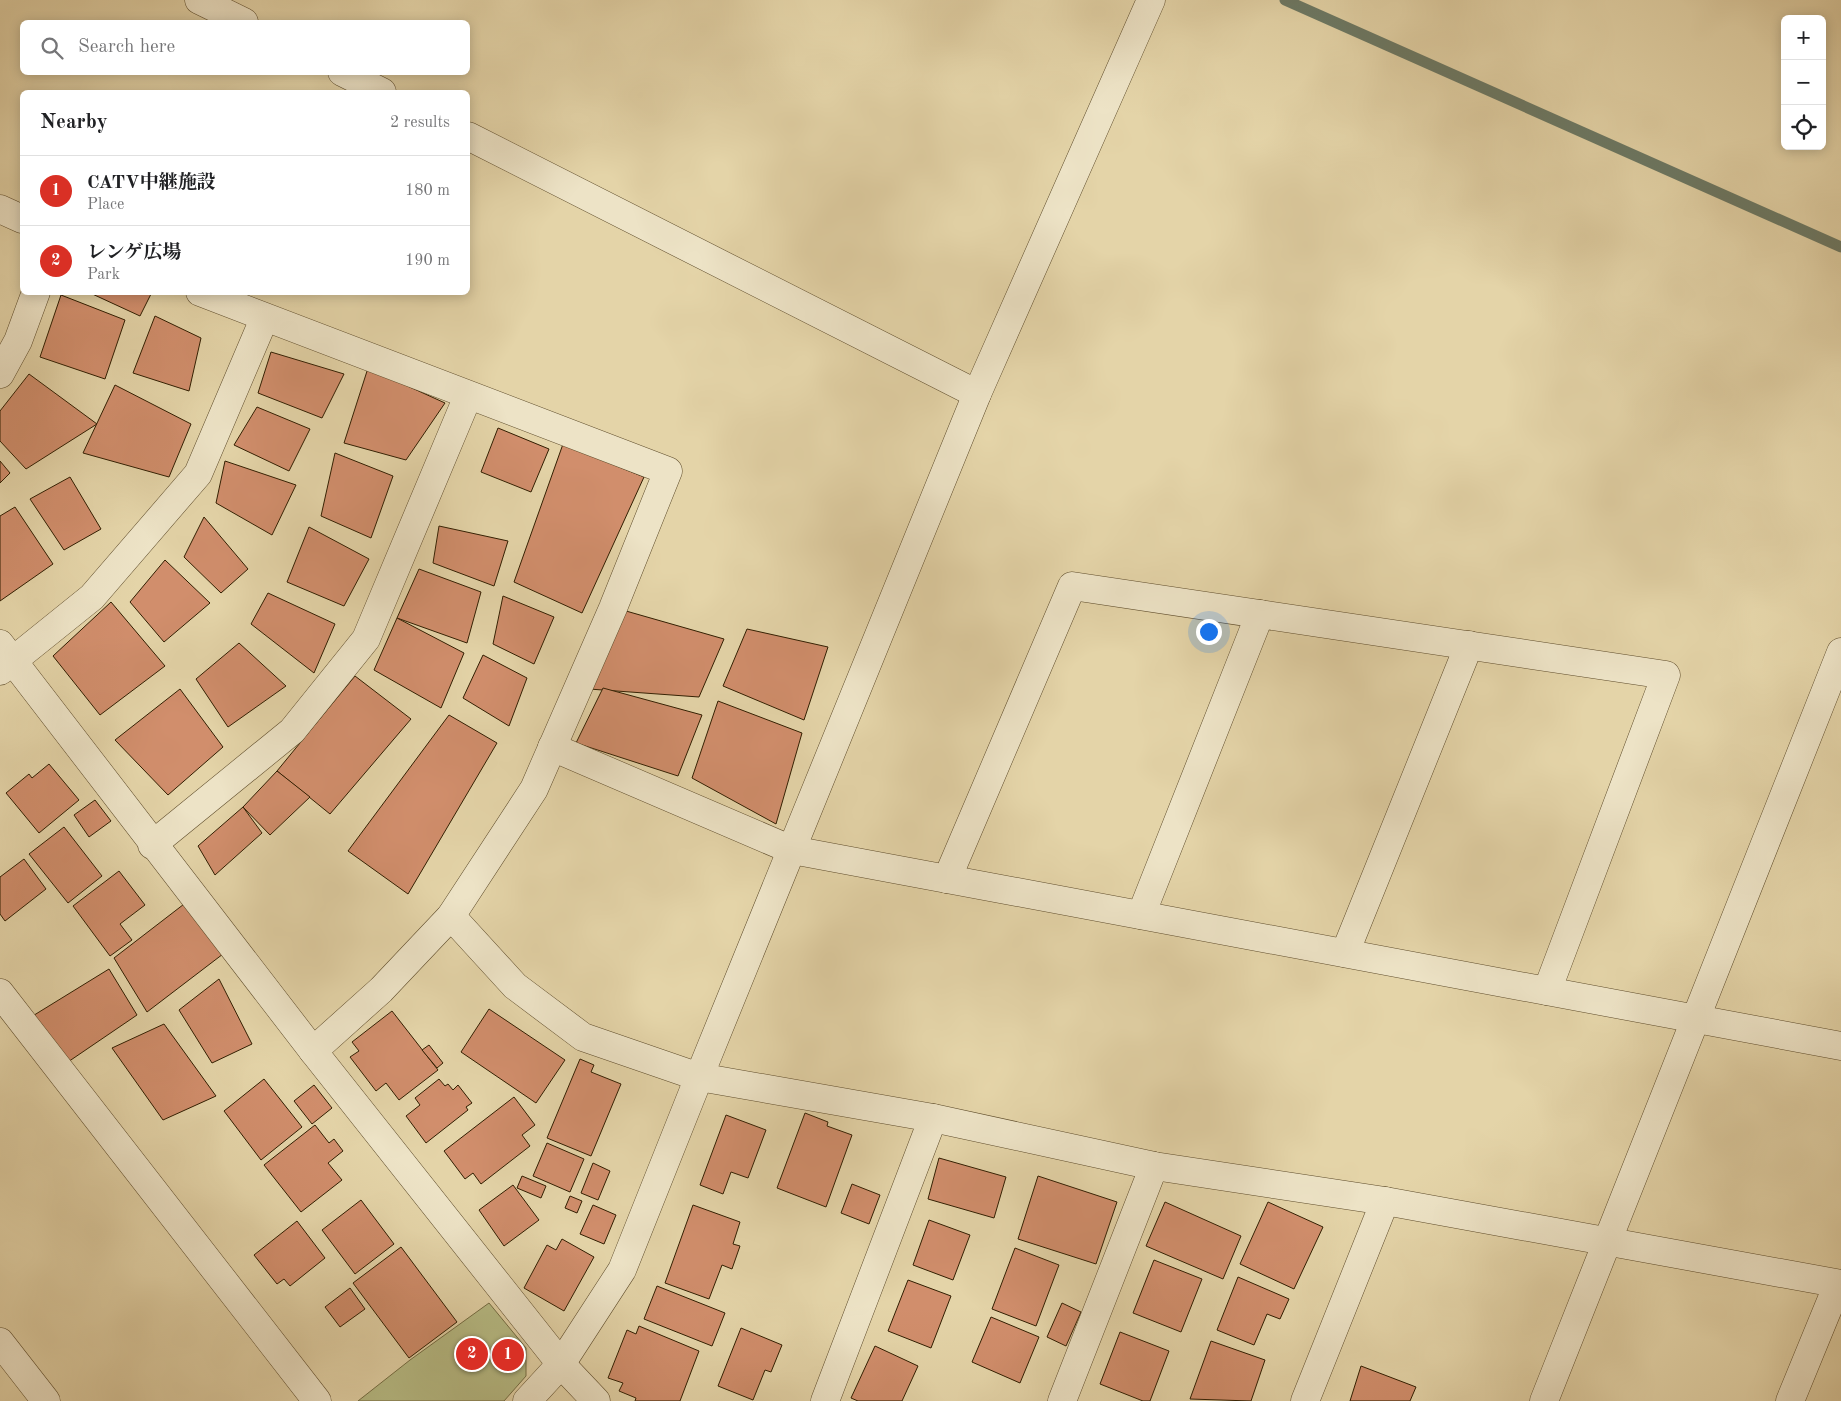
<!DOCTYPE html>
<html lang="en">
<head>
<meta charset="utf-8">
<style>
  :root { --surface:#fff; --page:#f6f6f6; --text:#202124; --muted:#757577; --line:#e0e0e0; --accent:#d93025 }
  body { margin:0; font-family:"Old Standard TT","Noto Serif JP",serif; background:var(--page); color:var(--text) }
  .controls { position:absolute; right:15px; top:15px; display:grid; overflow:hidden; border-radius:8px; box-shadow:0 2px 12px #0003 }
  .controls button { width:45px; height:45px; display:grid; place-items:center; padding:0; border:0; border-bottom:1px solid var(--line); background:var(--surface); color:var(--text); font:25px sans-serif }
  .you { position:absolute; left:1208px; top:631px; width:18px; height:18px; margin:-12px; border:4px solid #fff; border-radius:50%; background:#1a73e8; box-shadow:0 0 0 8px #1a73e833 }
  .badge { display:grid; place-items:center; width:32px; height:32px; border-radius:50%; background:var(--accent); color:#fff; font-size:16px; font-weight:700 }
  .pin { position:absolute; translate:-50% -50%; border:2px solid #fff; box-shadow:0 1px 5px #0006 }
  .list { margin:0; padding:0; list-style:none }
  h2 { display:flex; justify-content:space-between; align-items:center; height:65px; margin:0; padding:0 20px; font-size:21px }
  h2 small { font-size:16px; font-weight:400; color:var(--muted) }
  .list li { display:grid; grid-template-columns:32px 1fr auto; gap:15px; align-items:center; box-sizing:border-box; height:70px; padding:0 20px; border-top:1px solid var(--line) }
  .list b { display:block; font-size:19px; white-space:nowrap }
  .list p { margin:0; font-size:16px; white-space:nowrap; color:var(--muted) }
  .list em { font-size:16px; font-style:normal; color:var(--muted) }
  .icon { flex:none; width:28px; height:28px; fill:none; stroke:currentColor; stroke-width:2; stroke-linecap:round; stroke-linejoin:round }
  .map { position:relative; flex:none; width:1841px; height:1401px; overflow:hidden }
  .search { position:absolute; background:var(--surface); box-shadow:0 2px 12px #0003; left:20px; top:20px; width:450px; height:55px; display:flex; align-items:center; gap:12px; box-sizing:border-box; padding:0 18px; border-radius:8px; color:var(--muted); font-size:19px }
  .panel { position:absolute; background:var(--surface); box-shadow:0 2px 12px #0003; left:20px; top:90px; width:450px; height:205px; border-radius:8px }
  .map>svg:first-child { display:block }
  .green { fill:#b7bc85; stroke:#746d43 }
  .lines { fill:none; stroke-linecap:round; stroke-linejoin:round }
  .stream { stroke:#6d7a66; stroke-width:11 }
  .building { fill:#d18e6c; stroke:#311e01 }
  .minor-casing { stroke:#5e4c2b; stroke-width:29 }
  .minor { stroke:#ede3c6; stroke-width:28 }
</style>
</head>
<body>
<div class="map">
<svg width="1841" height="1401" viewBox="0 0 1841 1401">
  <rect width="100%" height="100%" fill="#e4d4a8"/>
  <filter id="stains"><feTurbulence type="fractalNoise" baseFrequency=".004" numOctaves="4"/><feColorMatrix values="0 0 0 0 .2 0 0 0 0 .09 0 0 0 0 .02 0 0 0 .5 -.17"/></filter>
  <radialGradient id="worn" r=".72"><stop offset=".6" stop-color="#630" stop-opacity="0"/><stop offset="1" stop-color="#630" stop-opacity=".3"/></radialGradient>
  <!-- green -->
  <polygon class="green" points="489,1303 526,1348 526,1376 504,1401 358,1401 410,1360"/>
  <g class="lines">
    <!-- stream -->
    <polyline class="stream" points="1285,0 1841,247"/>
  </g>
  <!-- building -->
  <g class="building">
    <polygon points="88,292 152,292 140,316"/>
    <polygon points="61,295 125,320 105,379 40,357"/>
    <polygon points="155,316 201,338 189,391 133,373"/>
    <polygon points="271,352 344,374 322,418 258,393"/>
    <polygon points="368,368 445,403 406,460 344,443"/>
    <polygon points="29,374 97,424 26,469 0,441 0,411"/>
    <polygon points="115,385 191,424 169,477 83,453"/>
    <polygon points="257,407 310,429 289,471 234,445"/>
    <polygon points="498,428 549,449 531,492 481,472"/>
    <polygon points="563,444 644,477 582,613 514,582"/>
    <polygon points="335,453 393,476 371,538 321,516"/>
    <polygon points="0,461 10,473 0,483"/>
    <polygon points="225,461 296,485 272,535 216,503"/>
    <polygon points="70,477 101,529 64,550 30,499"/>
    <polygon points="15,507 53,564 0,601 0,516"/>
    <polygon points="204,517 248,569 221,593 184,557"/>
    <polygon points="439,526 508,541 494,586 433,563"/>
    <polygon points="309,527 369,559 344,606 287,582"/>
    <polygon points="165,560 210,603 164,642 130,602"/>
    <polygon points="419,569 481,592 467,643 397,618"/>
    <polygon points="268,593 335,624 314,673 251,624"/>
    <polygon points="503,596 554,617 534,664 493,644"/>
    <polygon points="111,602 165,666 100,715 53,656"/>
    <polygon points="626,611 724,639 699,697 589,689"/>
    <polygon points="397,618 464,653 441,708 374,670"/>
    <polygon points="747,629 828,647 804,720 723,686"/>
    <polygon points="239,643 286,686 228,727 196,679"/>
    <polygon points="483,655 527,678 509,726 463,698"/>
    <polygon points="355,676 411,719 330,814 277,771"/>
    <polygon points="603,688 702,715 678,776 576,743"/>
    <polygon points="180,689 223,747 168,795 115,740"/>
    <polygon points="718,701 802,733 776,824 692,778"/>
    <polygon points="449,715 497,743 408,894 348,851"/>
    <polygon points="49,764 79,800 39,833 6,793 29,774 32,778"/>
    <polygon points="277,771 310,797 270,835 243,807"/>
    <polygon points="95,800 111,821 89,837 74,815"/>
    <polygon points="243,807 262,833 215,875 198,846"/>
    <polygon points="64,827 102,876 68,903 29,854"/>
    <polygon points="24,859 46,889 5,921 0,914 0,877"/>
    <polygon points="119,871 145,905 120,924 132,940 110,956 73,906"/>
    <polygon points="188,901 223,954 147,1012 114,958"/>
    <polygon points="109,969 137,1015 65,1064 31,1017"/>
    <polygon points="219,979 252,1044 212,1063 179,1010"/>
    <polygon points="489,1009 565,1060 536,1103 461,1052"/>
    <polygon points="392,1011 438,1070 399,1100 386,1083 376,1091 350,1057 359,1051 352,1042"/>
    <polygon points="164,1024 216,1096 163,1120 112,1048"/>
    <polygon points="429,1045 443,1063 437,1068 422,1050"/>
    <polygon points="580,1059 594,1065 591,1072 621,1084 591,1156 547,1138"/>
    <polygon points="264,1079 302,1127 261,1160 224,1111"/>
    <polygon points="439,1079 445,1086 448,1084 453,1090 458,1085 472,1103 466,1107 468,1110 426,1143 406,1116 420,1105 415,1098"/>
    <polygon points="314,1085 332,1108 312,1124 294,1101"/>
    <polygon points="514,1097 535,1125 522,1135 530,1146 481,1184 473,1173 465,1179 444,1151"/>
    <polygon points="805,1113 828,1122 827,1126 852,1135 826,1207 777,1188"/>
    <polygon points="726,1115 766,1130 748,1178 731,1172 723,1194 700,1185"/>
    <polygon points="315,1125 329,1143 334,1139 343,1151 328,1163 342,1180 301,1212 264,1165"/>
    <polygon points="547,1143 584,1159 570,1192 533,1176"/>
    <polygon points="939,1158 1006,1177 994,1218 928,1199"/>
    <polygon points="593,1163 610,1171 598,1200 581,1193"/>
    <polygon points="522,1176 546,1186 541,1198 517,1188"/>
    <polygon points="1038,1176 1117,1202 1096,1264 1018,1239"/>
    <polygon points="852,1184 880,1195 869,1224 841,1213"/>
    <polygon points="513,1185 539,1220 504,1246 479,1210"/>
    <polygon points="570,1196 582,1201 577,1213 565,1208"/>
    <polygon points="361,1200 394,1244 355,1274 322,1230"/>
    <polygon points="1165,1202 1241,1236 1223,1279 1146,1246"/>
    <polygon points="1268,1202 1323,1227 1294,1289 1240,1264"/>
    <polygon points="593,1205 616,1215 604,1244 580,1234"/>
    <polygon points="693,1205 740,1222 733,1244 740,1246 732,1269 722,1265 709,1299 665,1283"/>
    <polygon points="929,1220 970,1235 953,1280 913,1265"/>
    <polygon points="297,1221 325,1258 290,1286 284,1279 277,1284 254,1255"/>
    <polygon points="562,1239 594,1257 564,1311 524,1288 547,1245 556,1250"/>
    <polygon points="401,1247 457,1322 409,1358 353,1283"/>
    <polygon points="1015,1248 1059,1265 1036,1326 992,1309"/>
    <polygon points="1154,1260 1202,1279 1181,1332 1133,1313"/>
    <polygon points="1238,1277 1289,1299 1280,1319 1267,1314 1254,1345 1217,1330"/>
    <polygon points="908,1280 951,1296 931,1348 888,1331"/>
    <polygon points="657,1286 725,1313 712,1346 644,1319"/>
    <polygon points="350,1288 365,1309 340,1327 325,1307"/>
    <polygon points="1062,1303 1081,1312 1066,1346 1047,1337"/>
    <polygon points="991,1317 1039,1337 1020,1383 972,1362"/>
    <polygon points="639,1326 699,1351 680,1401 635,1401 636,1398 619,1391 623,1383 608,1378 627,1330 636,1334"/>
    <polygon points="741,1328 782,1345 771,1372 765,1370 753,1400 718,1386"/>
    <polygon points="1120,1332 1169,1351 1150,1401 1143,1401 1100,1384"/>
    <polygon points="1211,1341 1265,1360 1251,1401 1190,1399"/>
    <rect x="496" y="1345" width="23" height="21"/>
    <polygon points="875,1346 918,1366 902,1401 858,1401 851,1398"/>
    <polygon points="1361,1366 1416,1387 1410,1401 1350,1401"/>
  </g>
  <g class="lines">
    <defs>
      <g id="minor">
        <polyline points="199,0 244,22"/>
        <polyline points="342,72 382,92"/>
        <polyline points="468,136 977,394"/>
        <polyline points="0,209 22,219"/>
        <polyline points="200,292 668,471 613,608 534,789 451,916 381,990 313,1051"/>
        <polyline points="0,374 18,341 36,292"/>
        <polyline points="0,644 313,1051 561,1364 596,1401"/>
        <polyline points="0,671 92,597 198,474 264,319"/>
        <polyline points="552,747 792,850 1841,1046"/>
        <polyline points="152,845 292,731 366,639 468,396"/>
        <polyline points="947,879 1072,586 1666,675 1547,991"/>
        <polyline points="1141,915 1260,614"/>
        <polyline points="451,916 515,986 583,1037 699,1077 933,1118 1154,1166 1385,1201 1841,1284"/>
        <polyline points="1345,953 1469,645"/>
        <polyline points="0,993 317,1401"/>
        <polyline points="0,1342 46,1401"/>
        <polyline points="527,1401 561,1364 622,1270 699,1077 977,394 1151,0"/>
        <polyline points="825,1401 933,1118"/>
        <polyline points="1062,1401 1154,1166"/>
        <polyline points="1305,1401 1385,1201"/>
        <polyline points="1544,1401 1841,652"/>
        <polyline points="1790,1401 1838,1284"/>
      </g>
    </defs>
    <!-- minor casing -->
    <use href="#minor" class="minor-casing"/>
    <!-- minor -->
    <use href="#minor" class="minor"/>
  </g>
  <rect width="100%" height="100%" filter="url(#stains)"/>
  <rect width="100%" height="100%" fill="url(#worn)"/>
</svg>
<div class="controls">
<button>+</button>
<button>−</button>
<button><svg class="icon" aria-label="locate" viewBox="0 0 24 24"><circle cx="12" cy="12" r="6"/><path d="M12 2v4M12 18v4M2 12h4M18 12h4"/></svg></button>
</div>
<div class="you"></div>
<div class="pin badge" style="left:508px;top:1355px">1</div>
<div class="pin badge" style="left:472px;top:1354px">2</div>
<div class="search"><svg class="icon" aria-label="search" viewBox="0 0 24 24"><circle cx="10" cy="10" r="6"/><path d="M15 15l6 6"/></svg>Search here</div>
<section class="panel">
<h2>Nearby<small>2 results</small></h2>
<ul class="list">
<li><span class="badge">1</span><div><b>CATV中継施設</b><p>Place</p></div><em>180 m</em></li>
<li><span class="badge">2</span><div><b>レンゲ広場</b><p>Park</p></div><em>190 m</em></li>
</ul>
</section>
</div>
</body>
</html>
